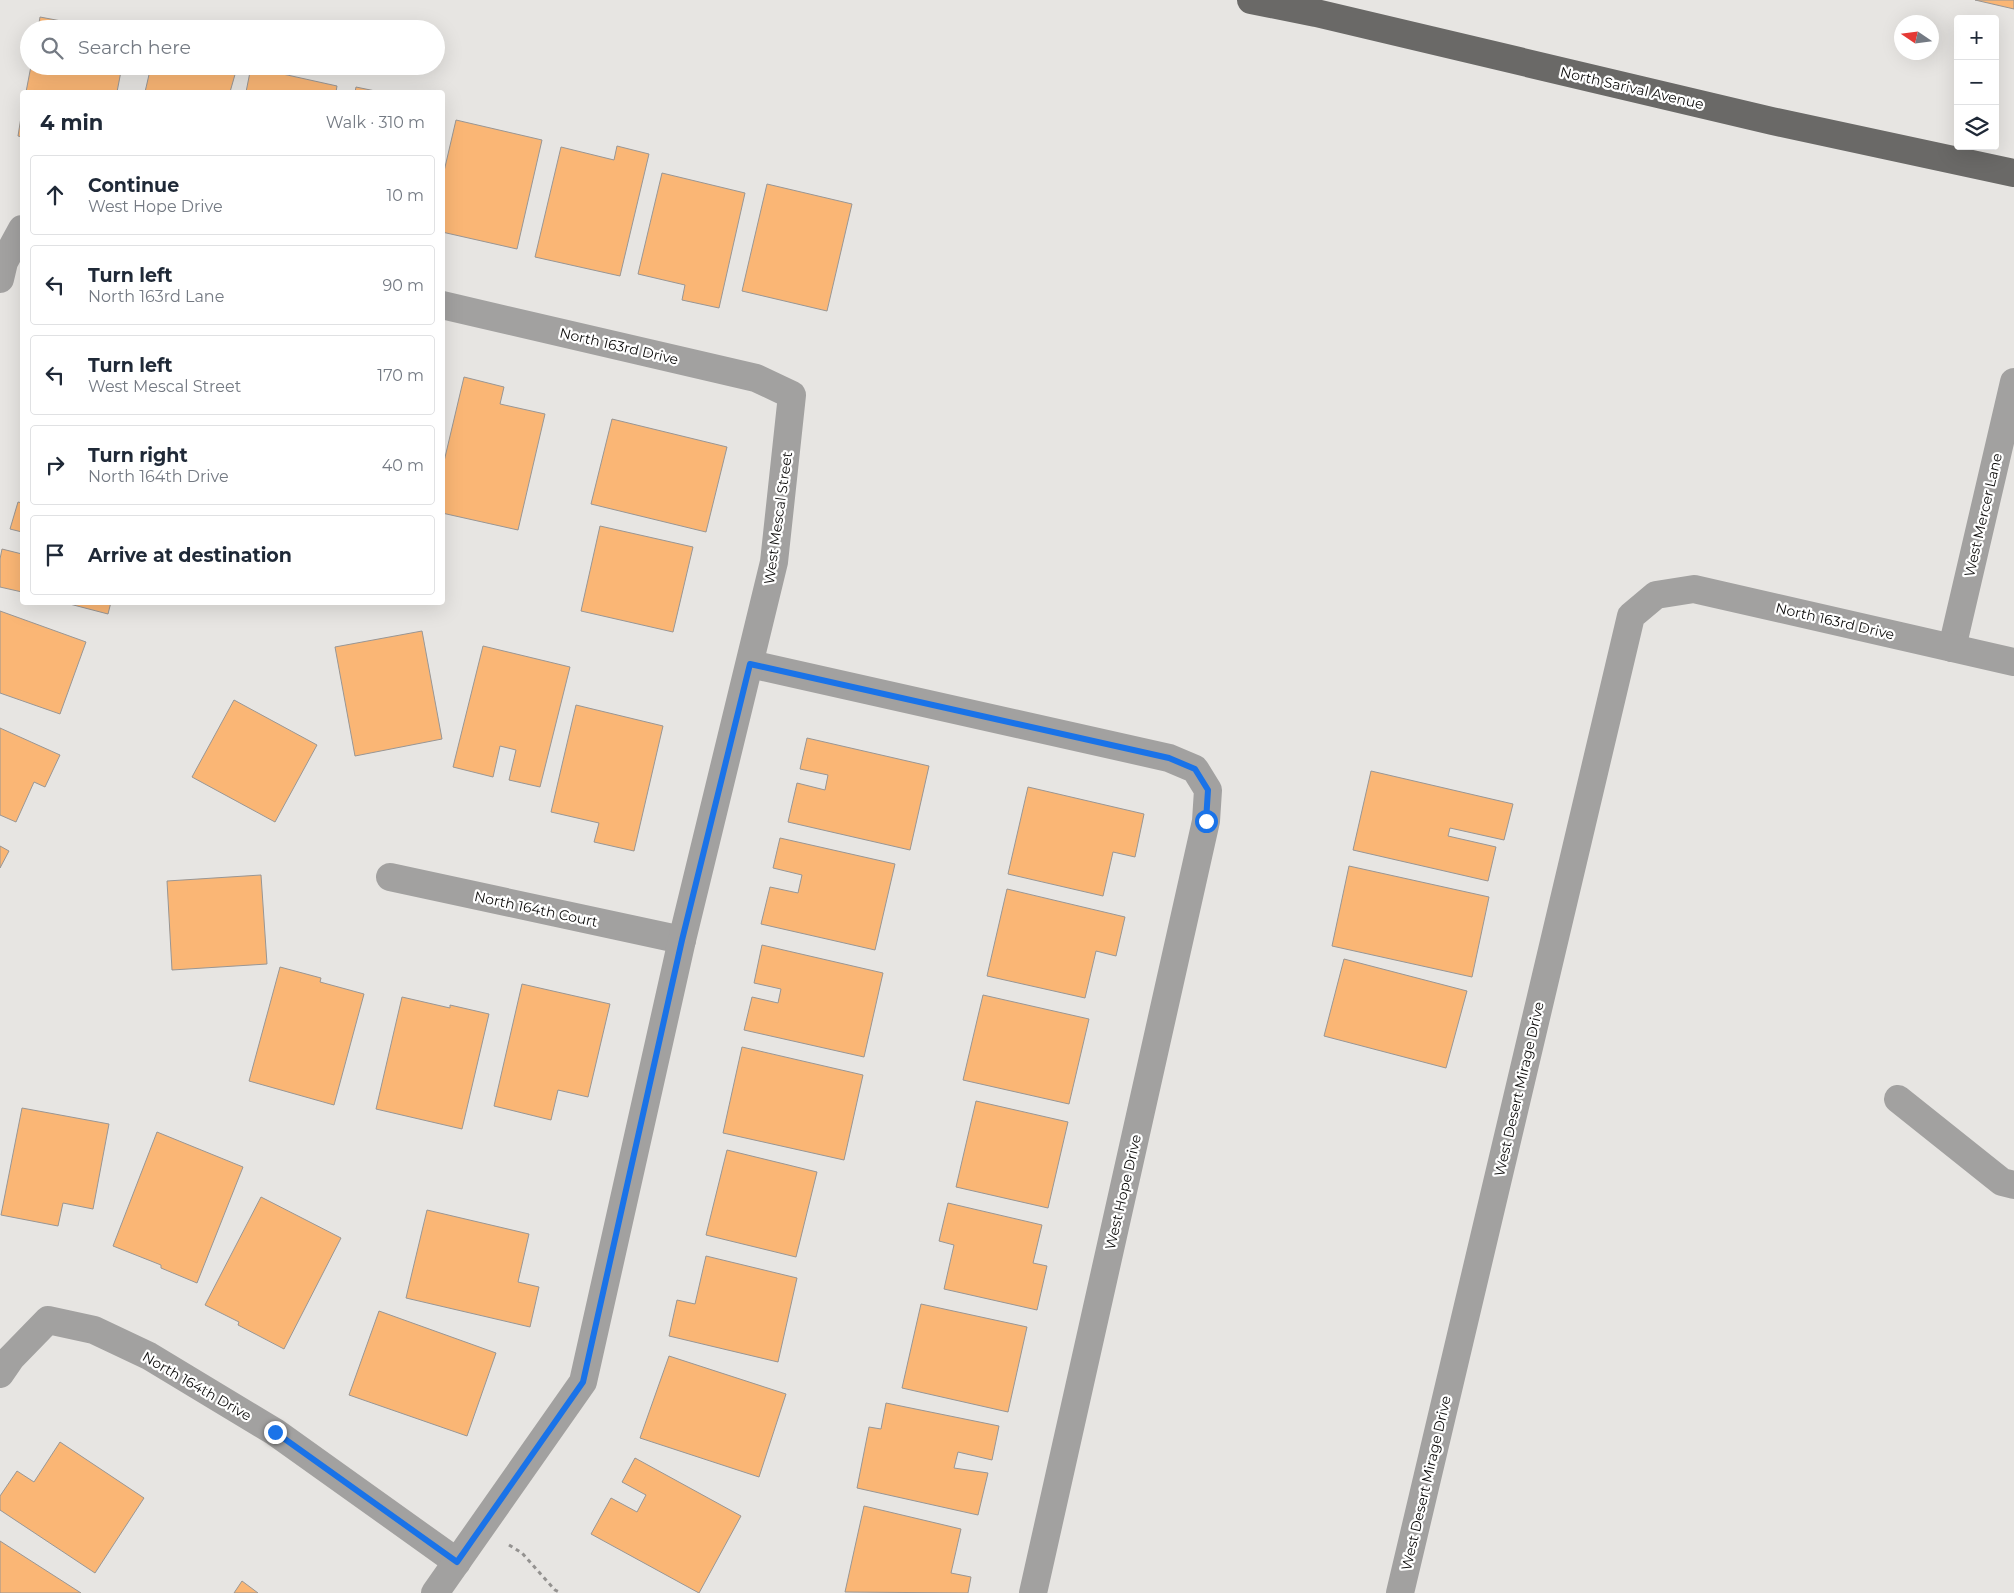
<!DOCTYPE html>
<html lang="en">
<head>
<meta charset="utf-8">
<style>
  :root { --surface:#fff; --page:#f6f6f7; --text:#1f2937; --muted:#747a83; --line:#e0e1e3 }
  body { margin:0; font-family:Montserrat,sans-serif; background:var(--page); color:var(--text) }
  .controls { position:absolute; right:15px; top:15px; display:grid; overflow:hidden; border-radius:5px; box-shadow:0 5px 20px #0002 }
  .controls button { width:45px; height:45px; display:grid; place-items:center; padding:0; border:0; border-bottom:1px solid var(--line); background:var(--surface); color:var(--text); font:25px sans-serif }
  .compass { position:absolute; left:1894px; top:15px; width:45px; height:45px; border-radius:50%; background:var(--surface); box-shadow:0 5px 20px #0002; rotate:283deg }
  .stop { position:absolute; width:15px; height:15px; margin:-11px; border:4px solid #1a73e8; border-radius:50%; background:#fff }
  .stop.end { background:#1a73e8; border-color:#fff; box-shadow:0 1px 5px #0008 }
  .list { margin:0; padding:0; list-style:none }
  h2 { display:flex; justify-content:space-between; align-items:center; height:65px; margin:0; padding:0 20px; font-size:21px }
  h2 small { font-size:16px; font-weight:400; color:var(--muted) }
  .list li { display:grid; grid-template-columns:32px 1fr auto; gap:15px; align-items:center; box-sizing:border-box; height:80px; margin:0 10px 10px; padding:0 10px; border:1px solid var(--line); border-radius:5px }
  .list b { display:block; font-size:19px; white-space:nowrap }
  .list p { margin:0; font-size:16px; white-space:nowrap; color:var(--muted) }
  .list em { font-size:16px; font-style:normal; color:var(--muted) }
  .icon { flex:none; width:28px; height:28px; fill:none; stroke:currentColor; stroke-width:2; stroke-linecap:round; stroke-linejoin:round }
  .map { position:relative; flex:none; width:2014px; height:1593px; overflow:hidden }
  .search { position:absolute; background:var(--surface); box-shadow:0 5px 20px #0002; left:20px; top:20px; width:425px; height:55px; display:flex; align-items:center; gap:12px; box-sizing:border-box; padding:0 18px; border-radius:28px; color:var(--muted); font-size:19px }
  .panel { position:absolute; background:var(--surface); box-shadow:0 5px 20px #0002; left:20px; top:90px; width:425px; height:515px; border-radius:5px }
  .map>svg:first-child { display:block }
  .building { fill:#fab675; stroke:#999694 }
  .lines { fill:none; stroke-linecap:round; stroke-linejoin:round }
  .path { stroke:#949290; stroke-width:3; stroke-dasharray:4 4; stroke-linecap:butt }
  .minor { stroke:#a2a1a0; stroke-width:28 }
  .major { stroke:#6a6967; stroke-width:28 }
  .route { stroke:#1a73e8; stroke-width:6 }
  .labels { text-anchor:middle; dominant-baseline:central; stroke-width:4.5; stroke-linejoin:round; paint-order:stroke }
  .street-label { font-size:14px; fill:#0d0c0b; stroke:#fff }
</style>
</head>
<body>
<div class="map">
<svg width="2014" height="1593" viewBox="0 0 2014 1593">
  <rect width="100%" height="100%" fill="#e7e5e2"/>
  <!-- building -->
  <g class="building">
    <polygon points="1975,0 2014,0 2014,9"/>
    <polygon points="40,17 104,29 38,29"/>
    <polygon points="31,66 122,66 117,92 26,92"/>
    <polygon points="151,66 216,66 236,71 230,92 145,92"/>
    <polygon points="251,67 337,86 336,92 246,92"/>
    <polygon points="356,87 380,92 355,92"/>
    <polygon points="22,111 22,137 18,136"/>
    <polygon points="456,120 542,140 517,249 442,232 442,180"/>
    <polygon points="617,146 649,154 620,276 535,257 561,147 614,160"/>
    <polygon points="662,173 745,193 719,308 682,300 685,285 638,274"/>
    <polygon points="767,184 852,204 827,311 742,291"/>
    <polygon points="464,377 504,387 500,404 545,414 518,530 442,513 442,470"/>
    <polygon points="612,419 727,447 706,532 591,504"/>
    <polygon points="18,502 22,503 22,532 10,529"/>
    <polygon points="600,526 693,547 673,632 581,611"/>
    <polygon points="2,549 22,554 22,592 0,587 0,559"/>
    <polygon points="62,602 111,602 108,614"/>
    <polygon points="0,611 86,642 60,714 0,693"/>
    <polygon points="422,631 442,739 355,756 335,647"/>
    <polygon points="483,646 570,667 540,787 509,780 516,750 500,746 493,777 453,767"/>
    <polygon points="234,700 317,745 275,822 192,777"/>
    <polygon points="576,705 663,726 634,851 594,842 599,823 551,812"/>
    <polygon points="0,728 60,755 45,787 34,782 16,822 0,815"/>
    <polygon points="807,738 929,766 910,850 788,822 797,783 825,790 828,775 800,769"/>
    <polygon points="1371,771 1513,804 1504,840 1450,828 1448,836 1496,847 1488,881 1353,850"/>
    <polygon points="1028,787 1144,814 1135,857 1113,852 1103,896 1008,874"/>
    <polygon points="780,838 895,864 875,950 761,924 770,887 798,893 802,875 773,868"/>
    <polygon points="0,846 9,851 0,868"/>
    <polygon points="1349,866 1489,897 1472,977 1332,946"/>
    <polygon points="261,875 267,964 172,970 167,881"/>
    <polygon points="1007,889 1125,917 1116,956 1096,951 1085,998 987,976"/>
    <polygon points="762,945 883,973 864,1057 744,1030 752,997 778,1003 781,989 754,983"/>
    <polygon points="1344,959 1467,991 1446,1068 1324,1036"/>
    <polygon points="280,967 321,978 320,982 364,994 334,1105 249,1081"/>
    <polygon points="522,984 610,1004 588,1097 558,1090 551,1120 494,1106"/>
    <polygon points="983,995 1089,1019 1069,1104 963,1080"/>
    <polygon points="402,997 450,1008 450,1005 489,1014 462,1129 376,1109"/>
    <polygon points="742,1047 863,1075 844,1160 723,1133"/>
    <polygon points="976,1101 1068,1122 1048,1208 956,1187"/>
    <polygon points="22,1108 109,1124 93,1209 63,1203 58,1226 1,1215"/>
    <polygon points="157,1132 243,1167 197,1283 161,1268 161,1265 113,1246"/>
    <polygon points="727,1150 817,1172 796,1257 706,1235"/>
    <polygon points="261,1197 341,1238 284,1349 238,1325 239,1322 205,1305"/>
    <polygon points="948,1203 1042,1225 1033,1263 1047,1266 1037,1310 944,1289 954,1245 939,1241"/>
    <polygon points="427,1210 529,1234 518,1282 539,1287 530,1327 406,1298"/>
    <polygon points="706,1256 797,1278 778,1362 669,1336 677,1300 695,1304"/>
    <polygon points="921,1304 1027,1327 1008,1412 902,1388"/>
    <polygon points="379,1311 496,1353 467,1436 349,1395"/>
    <polygon points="669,1356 786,1394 759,1477 640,1438"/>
    <polygon points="886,1403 999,1426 992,1460 958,1452 954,1468 988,1473 978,1515 857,1488 869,1427 881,1429"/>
    <polygon points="60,1442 144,1498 95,1573 0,1510 0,1496 17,1471 34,1482"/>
    <polygon points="635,1458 741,1516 699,1593 591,1534 611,1498 637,1512 646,1495 622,1482"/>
    <polygon points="864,1506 961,1529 951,1573 971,1577 968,1593 845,1592"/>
    <polygon points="0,1541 81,1593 0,1593"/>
    <polygon points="242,1581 258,1593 234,1593"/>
  </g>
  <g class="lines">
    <!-- path -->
    <polyline class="path" points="509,1545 522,1553 555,1590 561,1593"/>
    <!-- minor -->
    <g class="minor">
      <polyline points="0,279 4,262 22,229"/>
      <polyline points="1952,648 2014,382"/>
      <polyline points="750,664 1169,758 1195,769 1208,790 1206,821 1033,1593"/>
      <polyline points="390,877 682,940"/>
      <polyline points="1898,1099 2002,1182 2014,1185"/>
      <polyline points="0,1374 11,1358 48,1320 94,1330 149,1356 275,1432 457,1562"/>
      <polyline points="435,1593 583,1382 682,940 774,562 792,395 756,378 442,305"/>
      <polyline points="1400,1593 1631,616 1656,595 1694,589 2014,662"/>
    </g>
    <!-- major -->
    <polyline class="major" points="1251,0 1316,13 1772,121 2014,173"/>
  </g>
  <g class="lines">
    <!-- route -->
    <polyline class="route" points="275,1432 457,1562 583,1382 682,940 750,664 1169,758 1195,769 1208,790 1206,821"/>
  </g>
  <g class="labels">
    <!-- street labels -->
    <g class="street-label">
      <text transform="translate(1632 88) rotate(13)">North Sarival Avenue</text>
      <text transform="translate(619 346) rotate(13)">North 163rd Drive</text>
      <text transform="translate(1983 515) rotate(-77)">West Mercer Lane</text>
      <text transform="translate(778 518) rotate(-82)">West Mescal Street</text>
      <text transform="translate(1835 621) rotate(13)">North 163rd Drive</text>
      <text transform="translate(536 909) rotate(12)">North 164th Court</text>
      <text transform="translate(1519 1089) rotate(-77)">West Desert Mirage Drive</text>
      <text transform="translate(1123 1192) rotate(-77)">West Hope Drive</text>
      <text transform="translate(197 1386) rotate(30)">North 164th Drive</text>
      <text transform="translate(1426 1483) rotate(-77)">West Desert Mirage Drive</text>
    </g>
  </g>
</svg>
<div class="controls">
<button>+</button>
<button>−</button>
<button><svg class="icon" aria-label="layers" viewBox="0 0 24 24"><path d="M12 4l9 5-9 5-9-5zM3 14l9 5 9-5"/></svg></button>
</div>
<svg class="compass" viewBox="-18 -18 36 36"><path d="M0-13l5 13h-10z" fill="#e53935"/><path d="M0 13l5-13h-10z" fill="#747a83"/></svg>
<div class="stop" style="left:1206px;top:821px"></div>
<div class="stop end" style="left:275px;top:1432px"></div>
<div class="search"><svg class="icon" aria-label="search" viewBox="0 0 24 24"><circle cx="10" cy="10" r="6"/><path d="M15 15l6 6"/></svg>Search here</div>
<section class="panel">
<h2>4 min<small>Walk · 310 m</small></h2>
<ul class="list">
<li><svg class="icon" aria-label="ahead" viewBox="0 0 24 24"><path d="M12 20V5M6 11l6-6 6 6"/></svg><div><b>Continue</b><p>West Hope Drive</p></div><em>10 m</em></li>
<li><svg class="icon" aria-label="left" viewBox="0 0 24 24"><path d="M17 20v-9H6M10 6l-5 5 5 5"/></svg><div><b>Turn left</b><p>North 163rd Lane</p></div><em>90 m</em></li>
<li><svg class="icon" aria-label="left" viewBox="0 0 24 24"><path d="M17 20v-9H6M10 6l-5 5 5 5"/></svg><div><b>Turn left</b><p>West Mescal Street</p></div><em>170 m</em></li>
<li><svg class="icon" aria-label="right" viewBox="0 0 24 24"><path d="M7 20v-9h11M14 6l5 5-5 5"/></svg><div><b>Turn right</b><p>North 164th Drive</p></div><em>40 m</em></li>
<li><svg class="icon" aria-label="arrive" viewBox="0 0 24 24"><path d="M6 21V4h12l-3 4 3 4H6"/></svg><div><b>Arrive at destination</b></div></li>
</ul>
</section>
</div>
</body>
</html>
